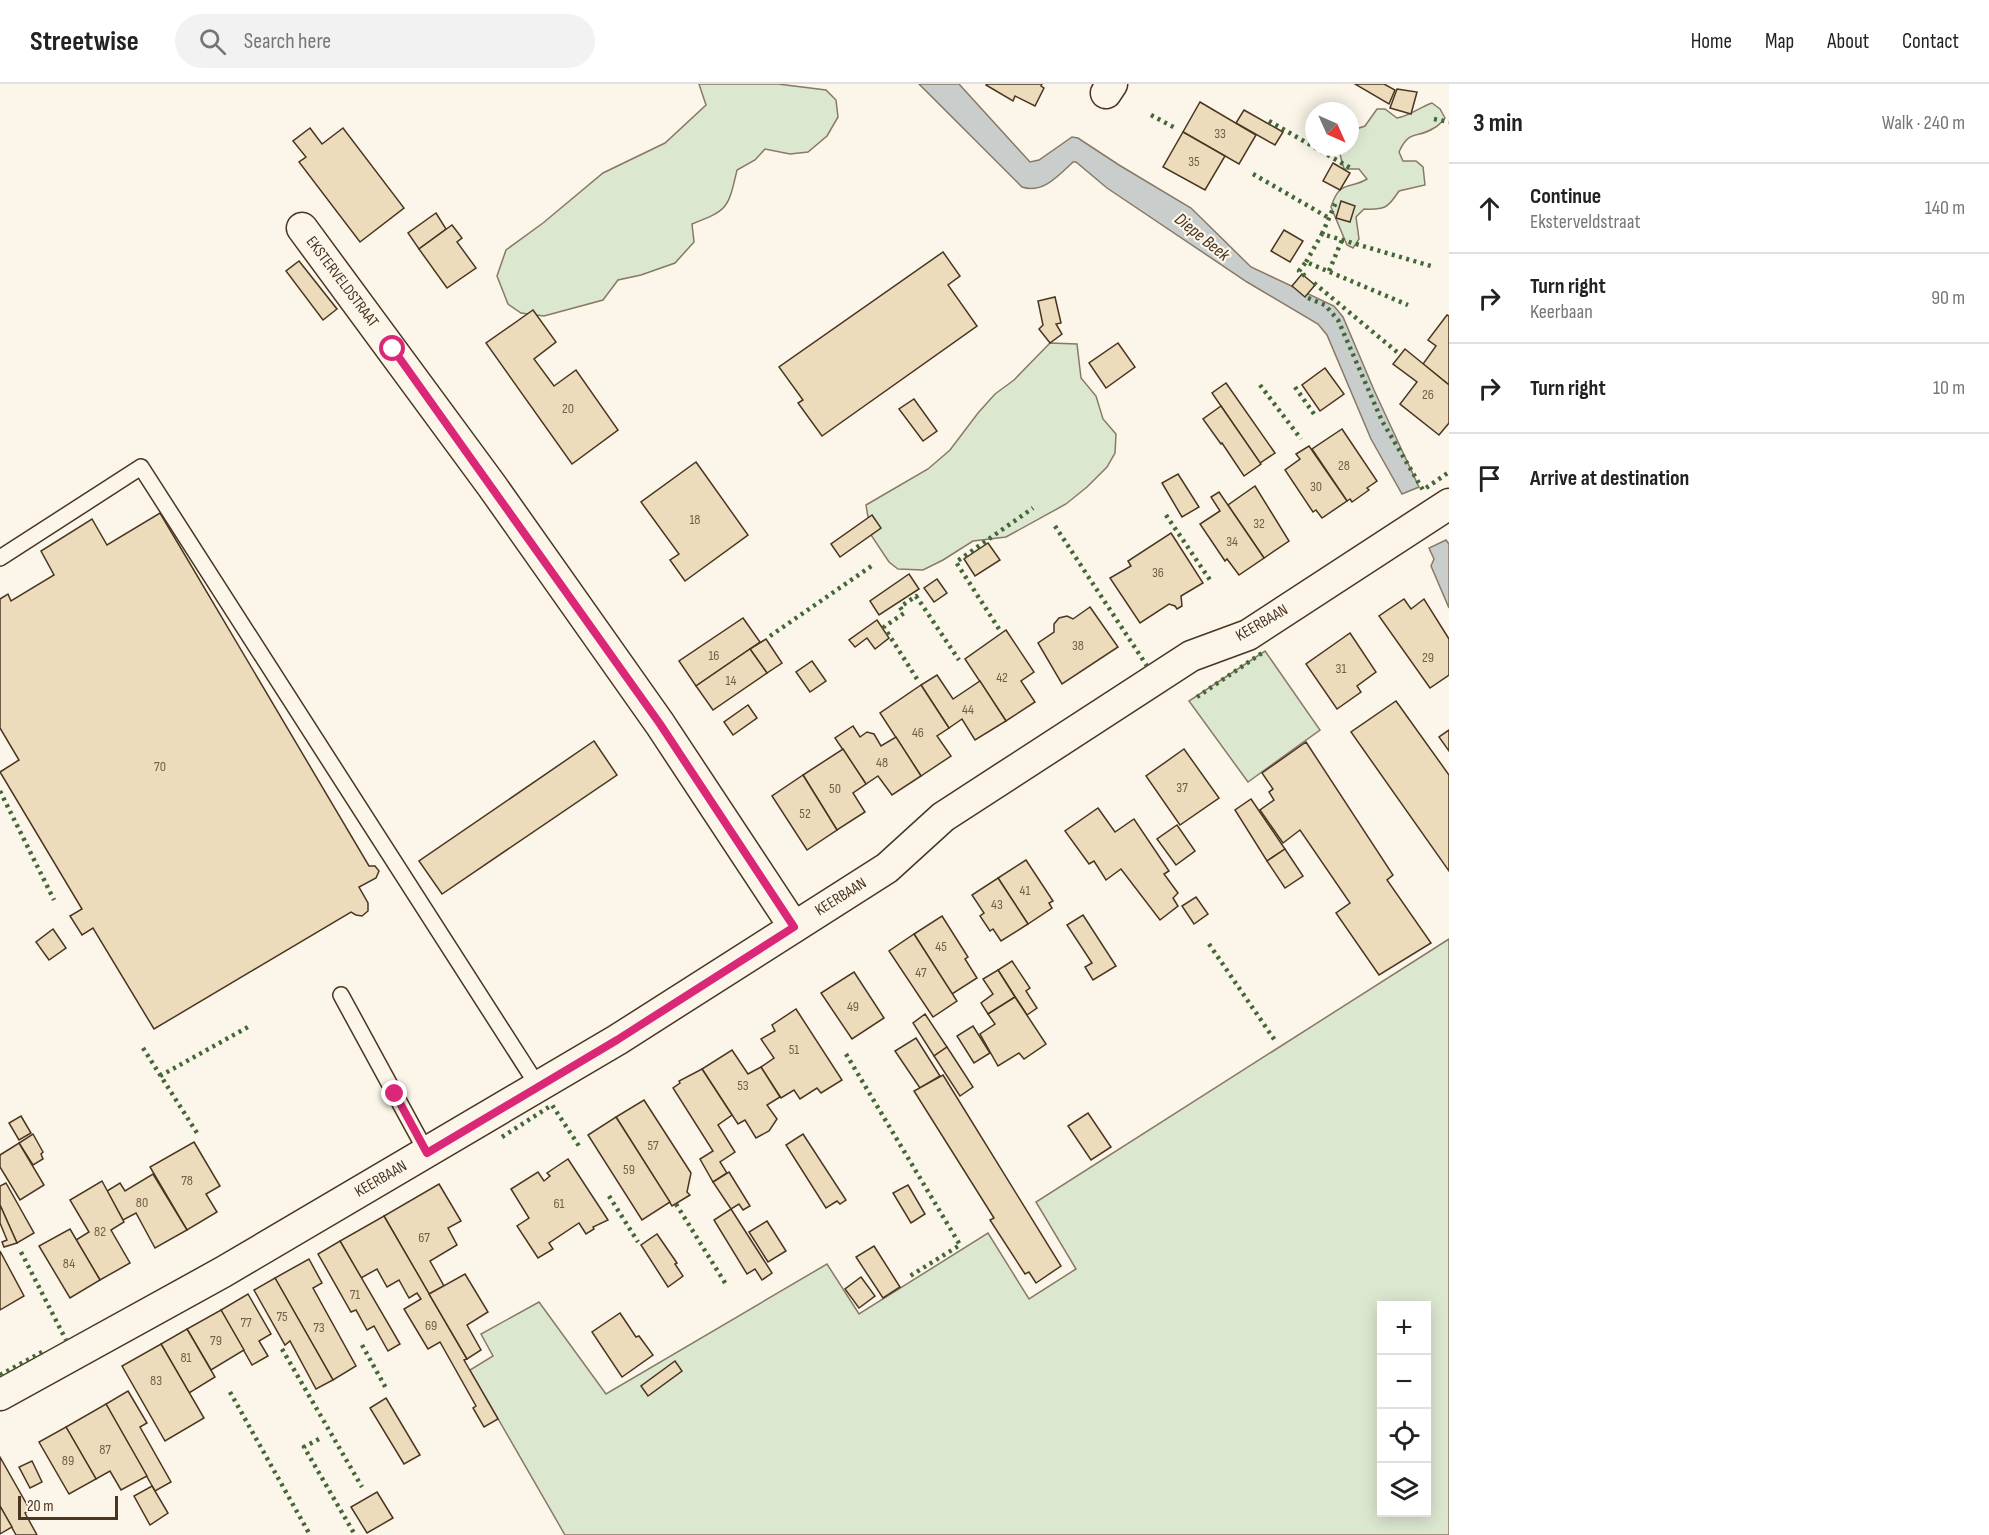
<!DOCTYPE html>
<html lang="en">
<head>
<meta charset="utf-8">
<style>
  :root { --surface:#fff; --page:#f2f2f2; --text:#222; --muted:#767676; --line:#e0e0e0 }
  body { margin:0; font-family:"Sofia Sans Condensed",sans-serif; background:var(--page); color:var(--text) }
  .controls { position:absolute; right:18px; bottom:18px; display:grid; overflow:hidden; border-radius:0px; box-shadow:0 3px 15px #0003 }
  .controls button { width:54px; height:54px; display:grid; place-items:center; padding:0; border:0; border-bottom:2px solid var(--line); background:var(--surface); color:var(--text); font:30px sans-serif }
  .compass { position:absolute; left:1305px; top:18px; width:54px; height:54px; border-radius:50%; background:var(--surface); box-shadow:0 3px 15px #0003; rotate:135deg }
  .scale { position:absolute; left:18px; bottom:15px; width:100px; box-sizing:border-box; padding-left:6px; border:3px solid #4a3520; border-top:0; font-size:16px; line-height:21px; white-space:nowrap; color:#4a3520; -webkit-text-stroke:4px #fbf6e9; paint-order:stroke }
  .stop { position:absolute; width:18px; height:18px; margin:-14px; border:4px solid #db2777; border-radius:50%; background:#fff }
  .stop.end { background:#db2777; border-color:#fff; box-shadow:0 2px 6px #0008 }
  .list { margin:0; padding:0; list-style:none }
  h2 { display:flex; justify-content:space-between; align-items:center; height:78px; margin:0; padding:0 24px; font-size:26px }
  h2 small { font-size:20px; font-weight:400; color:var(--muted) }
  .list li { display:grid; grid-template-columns:39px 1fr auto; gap:18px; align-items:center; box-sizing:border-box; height:90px; padding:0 24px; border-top:2px solid var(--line) }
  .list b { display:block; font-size:22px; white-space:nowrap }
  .list p { margin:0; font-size:20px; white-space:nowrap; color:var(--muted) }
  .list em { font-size:20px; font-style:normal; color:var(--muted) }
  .icon { flex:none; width:33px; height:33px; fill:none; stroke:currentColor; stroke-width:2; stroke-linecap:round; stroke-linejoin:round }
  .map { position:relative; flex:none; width:1449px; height:1451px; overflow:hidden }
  header { display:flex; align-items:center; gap:36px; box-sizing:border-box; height:84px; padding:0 30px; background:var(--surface); border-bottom:2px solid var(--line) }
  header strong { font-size:28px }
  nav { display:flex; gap:33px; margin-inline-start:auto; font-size:21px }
  .search { width:420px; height:54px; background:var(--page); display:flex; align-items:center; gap:15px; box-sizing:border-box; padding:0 21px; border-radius:33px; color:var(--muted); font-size:22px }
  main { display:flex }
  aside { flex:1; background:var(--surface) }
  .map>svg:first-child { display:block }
  .green { fill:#dce7d0; stroke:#887966; stroke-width:1.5; fill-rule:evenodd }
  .water { fill:#c9cecd; stroke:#887966; stroke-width:1.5 }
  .building { fill:#ecdcbc; stroke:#4a3520; stroke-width:1.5 }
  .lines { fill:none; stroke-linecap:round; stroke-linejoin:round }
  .service-casing { stroke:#4a3520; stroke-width:18 }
  .minor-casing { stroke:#4a3520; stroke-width:33 }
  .service { stroke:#fbf6e9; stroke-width:15 }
  .minor { stroke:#fbf6e9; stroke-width:30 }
  .hedge { stroke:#436837; stroke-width:4.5; stroke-dasharray:3 4.5; stroke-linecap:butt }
  .route { stroke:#db2777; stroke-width:8 }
  .labels { text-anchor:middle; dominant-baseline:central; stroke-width:4.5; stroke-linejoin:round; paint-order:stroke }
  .number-label { font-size:14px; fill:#725f47 }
  .street-label { font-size:16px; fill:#4a3520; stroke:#fbf6e9 }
  .water-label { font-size:18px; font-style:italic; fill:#4a3520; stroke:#fbf6e9 }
</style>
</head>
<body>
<header>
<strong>Streetwise</strong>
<div class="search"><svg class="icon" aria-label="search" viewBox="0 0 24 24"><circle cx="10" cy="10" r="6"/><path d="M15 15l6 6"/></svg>Search here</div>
<nav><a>Home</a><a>Map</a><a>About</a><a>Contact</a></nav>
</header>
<main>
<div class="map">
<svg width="1449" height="1451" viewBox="0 0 1449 1451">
  <rect width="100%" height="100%" fill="#fbf6e9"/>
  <!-- green -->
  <g class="green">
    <path d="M699 0H778L826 6 836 16 838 33 827 52 808 68 790 70 765 65 755 76 737 86C728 125 728 126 692 140L694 158 675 179 641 191 618 196 603 216 544 232 521 229 508 220 497 192 506 166 543 139 603 89 665 59 706 21Z"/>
    <path d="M1432 19 1440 25 1445 34C1442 37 1439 42 1434 44 1417 55 1409 45 1399 68L1403 77H1416L1423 83 1425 101 1399 107C1388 124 1385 126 1364 125L1356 133 1359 155 1353 164 1347 161 1331 123C1340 95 1349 106 1367 95L1359 85H1344L1338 63H1350V47L1365 42 1377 25H1385L1397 34C1410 32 1420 23 1432 19Z"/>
    <polygon points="1050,259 1077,260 1081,294 1096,312 1103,335 1116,350 1115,369 1107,383 1087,403 1066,420 1006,453 973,457 943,476 923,486 898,485 889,478 871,451 866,421 928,385 950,366 978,329 995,310 1014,296"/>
    <polygon points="1265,567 1320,646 1248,698 1189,617"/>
    <path d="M1449 855V1451H565L470 1286 493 1272 481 1250 539 1218 606 1310 827 1180 859 1230 988 1149 1029 1215 1076 1185 1036 1118ZM1382 1222H1426V1428H1382Z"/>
  </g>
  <!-- water -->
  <g class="water">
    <path d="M919 0H959L1030 78 1039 76 1072 53 1078 54 1119 81 1191 124 1251 183 1334 222 1343 233 1374 306 1419 403 1402 410 1371 355 1327 251 1318 240 1247 198 1107 104 1076 78H1073C1059 91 1043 110 1022 103Z"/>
    <polygon points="1446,456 1449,460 1449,524 1431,482 1434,475 1429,464"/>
  </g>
  <!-- building -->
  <g class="building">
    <polygon points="987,0 1042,0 1041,2 1044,4 1035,22 1015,12 1013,17 986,1"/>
    <polygon points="1355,0 1384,0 1395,6 1389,20"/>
    <polygon points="1397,5 1417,8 1411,30 1390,24"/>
    <polygon points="1200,18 1256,51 1239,80 1183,48"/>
    <polygon points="1244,26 1283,48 1275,61 1236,39"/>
    <polygon points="310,44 322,60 343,44 404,124 360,158 299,78 306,73 293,57"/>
    <polygon points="1183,48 1225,72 1205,106 1163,83"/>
    <polygon points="1333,79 1350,89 1340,106 1323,97"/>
    <polygon points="1341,117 1355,122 1350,138 1336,134"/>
    <polygon points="436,129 446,145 419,165 408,149"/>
    <polygon points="452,141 462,154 457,158 476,184 447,204 419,165"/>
    <polygon points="1284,146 1303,157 1290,178 1271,167"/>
    <polygon points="943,168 960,192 948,201 977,242 822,352 798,319 803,316 779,283"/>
    <polygon points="299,177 337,225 323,236 286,187"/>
    <polygon points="1302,190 1315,201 1305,213 1292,202"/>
    <polygon points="1055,213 1061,239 1056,240 1062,250 1050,259 1039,245 1043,241 1038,217"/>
    <polygon points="533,226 556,258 534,275 554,302 576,286 618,346 572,380 486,259"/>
    <polygon points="1447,231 1449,232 1449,301 1423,280 1436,262 1428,256"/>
    <polygon points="1118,259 1135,283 1106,304 1089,279"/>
    <polygon points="1405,265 1449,301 1449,339 1439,351 1400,320 1417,298 1393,280"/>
    <polygon points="1325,284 1344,310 1320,327 1302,301"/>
    <polygon points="1226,299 1275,369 1260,379 1212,309"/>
    <polygon points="914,315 937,347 923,357 899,325"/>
    <polygon points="1221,322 1261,380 1244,392 1222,359 1221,360 1203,335"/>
    <polygon points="1342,345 1377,397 1367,404 1369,406 1352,418 1350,415 1347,417 1312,365"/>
    <polygon points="1309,362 1347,417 1322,434 1316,426 1313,428 1285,386 1300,375 1296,370"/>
    <polygon points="696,378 748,451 685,497 670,476 679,470 641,418"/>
    <polygon points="1178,390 1199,423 1182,433 1162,399"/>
    <polygon points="1255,402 1289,457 1264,474 1228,421"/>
    <polygon points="1219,408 1264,474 1239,491 1227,475 1225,477 1200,440 1220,427 1211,413"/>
    <polygon points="160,429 369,782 375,782 379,787 376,794 359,803 368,819 368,827 362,832 356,831 351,828 154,945 93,844 82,851 70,832 82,825 0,688 19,676 0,644 0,515 8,510 11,517 54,491 41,467 92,435 107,461"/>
    <polygon points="872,431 881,444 840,473 831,460"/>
    <polygon points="1171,449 1203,499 1181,512 1182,522 1177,525 1175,522 1169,520 1140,539 1110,494 1131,482 1128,477"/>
    <polygon points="988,459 1000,476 975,492 964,475"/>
    <polygon points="909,490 919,505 879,531 870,517"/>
    <polygon points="937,495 947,509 934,518 924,504"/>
    <polygon points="1404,515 1411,525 1424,515 1449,555 1449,591 1430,604 1379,532"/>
    <polygon points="1090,523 1118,563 1062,600 1038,559 1054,548 1054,540 1059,534 1067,532 1073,535"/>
    <polygon points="743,534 760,558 696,602 679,577"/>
    <polygon points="877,536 889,554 875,565 867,554 855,563 849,556"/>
    <polygon points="1006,546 1034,588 1021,597 1035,618 1006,637 965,575"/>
    <polygon points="1350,549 1376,588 1357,602 1361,608 1337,625 1306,580"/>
    <polygon points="766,555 782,579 767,589 750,565"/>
    <polygon points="750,565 767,589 713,626 696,602"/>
    <polygon points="812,577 826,597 810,608 796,588"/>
    <polygon points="937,591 953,615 980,597 1006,637 975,656 962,635 949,644 921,601"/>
    <polygon points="921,601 949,644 937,652 951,672 921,692 880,629"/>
    <polygon points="1396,617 1449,691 1449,787 1351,648"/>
    <polygon points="748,621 757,634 733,651 724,638"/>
    <polygon points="853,642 860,653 867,648 874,650 881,662 896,653 921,692 892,711 878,692 866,700 835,654"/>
    <polygon points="1449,646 1449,667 1439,653"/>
    <polygon points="594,657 617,691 442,810 419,777"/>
    <polygon points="1306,658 1393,791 1387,796 1431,859 1379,891 1336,829 1350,819 1300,746 1283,759 1260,726 1274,716 1269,708 1273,705 1262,689"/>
    <polygon points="843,665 866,700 853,709 865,728 837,746 803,691"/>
    <polygon points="1184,665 1219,714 1180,741 1146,692"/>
    <polygon points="803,691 837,746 807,766 772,712"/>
    <polygon points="1251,715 1285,765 1267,777 1235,726"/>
    <polygon points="1098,724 1115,748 1134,735 1169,787 1164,790 1178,809 1173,814 1178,822 1160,836 1121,785 1106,796 1094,777 1089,780 1065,747"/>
    <polygon points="1177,741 1195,767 1176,781 1157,755"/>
    <polygon points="1285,765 1303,792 1285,804 1267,777"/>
    <polygon points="1026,776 1053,817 1049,819 1052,824 1028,840 998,794"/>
    <polygon points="998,794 1028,840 1001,857 993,845 990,847 980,832 984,829 972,811"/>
    <polygon points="1196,813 1208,830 1194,840 1182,822"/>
    <polygon points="1083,831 1116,882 1093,896 1085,883 1092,879 1067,841"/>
    <polygon points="942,832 968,873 965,875 977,894 952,910 914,850"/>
    <polygon points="53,845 66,864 49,876 36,858"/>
    <polygon points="914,850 957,917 933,933 889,867"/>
    <polygon points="1012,877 1030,904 1026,907 1037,924 1027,931 998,886"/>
    <polygon points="998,886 1015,913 988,930 981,919 993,910 983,895"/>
    <polygon points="854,888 884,934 852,955 821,909"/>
    <polygon points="1015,913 1046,960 1024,975 1019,969 998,982 980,950 995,940 988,930"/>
    <polygon points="796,925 842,996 821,1009 817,1004 800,1015 794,1006 781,1014 761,983 774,974 761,955 775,947 772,941"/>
    <polygon points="925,930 947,963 934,972 913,939"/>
    <polygon points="973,942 990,969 974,979 957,952"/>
    <polygon points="916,954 940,992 920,1004 895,967"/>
    <polygon points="947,963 973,1003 960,1012 934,972"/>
    <polygon points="732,966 748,990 761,983 780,1013 767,1021 777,1035 769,1047 756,1054 745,1036 738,1040 702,985"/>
    <polygon points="702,985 732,1031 718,1041 735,1068 720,1078 727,1089 713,1098 700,1075 713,1067 673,1004 680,999 679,997"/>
    <polygon points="943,991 1061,1182 1036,1199 1029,1188 1025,1190 990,1136 994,1134 914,1007"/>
    <polygon points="644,1016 691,1089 687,1108 690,1111 672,1122 616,1033"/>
    <polygon points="1088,1029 1111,1063 1091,1076 1068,1042"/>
    <polygon points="21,1032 31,1049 19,1056 9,1039"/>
    <polygon points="616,1033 670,1118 642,1136 588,1051"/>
    <polygon points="33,1050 43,1068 41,1070 43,1075 33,1081 19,1059"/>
    <polygon points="803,1050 846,1116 840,1120 837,1117 826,1124 786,1061"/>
    <polygon points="194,1058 220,1102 206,1110 217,1128 187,1146 150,1083"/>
    <polygon points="19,1059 44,1101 20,1116 0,1083 0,1071"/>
    <polygon points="568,1075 608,1136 593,1143 594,1145 586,1150 579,1139 549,1159 553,1165 538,1174 517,1142 529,1134 511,1105 538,1088 544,1097 550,1092 547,1089"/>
    <polygon points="729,1088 750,1122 743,1126 739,1120 731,1125 713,1098"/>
    <polygon points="153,1090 187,1146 155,1164 136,1129 123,1136 107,1107 120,1099 125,1107"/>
    <polygon points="102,1097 124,1138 111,1146 130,1179 100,1196 76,1156 89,1148 70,1116"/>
    <polygon points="6,1099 34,1149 17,1159 0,1121 0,1102"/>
    <polygon points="439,1100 461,1137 448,1144 457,1161 430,1177 444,1202 429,1210 384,1132"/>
    <polygon points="908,1101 925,1130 911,1139 893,1109"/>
    <polygon points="0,1121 17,1159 4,1163 2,1158 7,1156 0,1139"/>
    <polygon points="731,1125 772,1189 762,1196 755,1185 747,1190 714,1136"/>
    <polygon points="384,1132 467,1275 464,1276 498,1335 484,1343 473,1324 476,1322 440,1258 428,1265 404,1225 421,1215 417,1209 409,1214 399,1196 387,1203 377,1185 361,1194 340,1157"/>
    <polygon points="767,1137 786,1167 768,1178 749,1148"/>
    <polygon points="70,1145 100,1196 70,1214 39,1162"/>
    <polygon points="657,1150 677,1179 675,1180 683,1192 668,1203 641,1161"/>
    <polygon points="340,1157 400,1260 388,1267 374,1242 367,1246 356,1226 351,1228 318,1170"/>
    <polygon points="874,1162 900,1203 883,1214 856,1173"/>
    <polygon points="0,1167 24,1212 0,1226"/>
    <polygon points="309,1175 322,1199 313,1204 356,1282 333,1296 275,1194"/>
    <polygon points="465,1190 488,1228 467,1241 481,1266 467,1275 429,1210"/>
    <polygon points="861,1193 875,1212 859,1224 845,1205"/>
    <polygon points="275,1194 333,1296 316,1305 290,1257 285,1261 254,1206"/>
    <polygon points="248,1210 271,1250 259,1257 268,1272 252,1281 221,1226"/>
    <polygon points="221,1226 244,1266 211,1286 187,1245"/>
    <polygon points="620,1229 636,1253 639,1252 653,1271 622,1293 592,1248"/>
    <polygon points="187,1245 215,1293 189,1309 161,1260"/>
    <polygon points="161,1260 204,1334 165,1357 122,1282"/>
    <polygon points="675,1277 682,1287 648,1312 641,1302"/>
    <polygon points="128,1307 147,1339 140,1343 171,1398 155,1407 106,1320"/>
    <polygon points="386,1314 420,1371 404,1380 370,1324"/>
    <polygon points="106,1320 147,1392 121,1406 110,1387 96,1395 66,1343"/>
    <polygon points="66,1343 96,1395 69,1410 39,1358"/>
    <polygon points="0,1373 30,1426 25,1429 37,1451 16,1451 0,1422"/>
    <polygon points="32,1377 42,1398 30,1404 19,1383"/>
    <polygon points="152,1402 168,1429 150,1441 134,1412"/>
    <polygon points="377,1408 393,1434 367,1449 351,1423"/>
    <polygon points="0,1422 12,1443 0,1450"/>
  </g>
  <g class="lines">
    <defs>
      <g id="service">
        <polyline points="0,474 141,383 538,1002"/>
        <polyline points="341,911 427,1069"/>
      </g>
      <g id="minor">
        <polyline points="1106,9 1112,0"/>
        <polyline points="302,144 492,402 660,640 794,843"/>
        <polyline points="0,1311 223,1188 617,956 887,784 943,733 1191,572 1248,551 1449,420"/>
      </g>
    </defs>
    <!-- service casing -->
    <use href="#service" class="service-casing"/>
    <!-- minor casing -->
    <use href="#minor" class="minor-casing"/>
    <!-- service -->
    <use href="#service" class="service"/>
    <!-- minor -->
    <use href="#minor" class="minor"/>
    <!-- hedge -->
    <g class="hedge">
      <polyline points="1151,31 1177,45"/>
      <polyline points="1434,35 1449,38"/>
      <polyline points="1269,37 1352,85"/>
      <polyline points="1253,90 1329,134"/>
      <polyline points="1322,150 1336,118"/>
      <polyline points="1306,178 1322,150 1431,182"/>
      <polyline points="1329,187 1342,156"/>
      <polyline points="1305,192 1299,187 1306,178 1408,221"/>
      <polyline points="1314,199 1397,268"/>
      <polyline points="1308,214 1325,221 1338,236 1382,337 1423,406 1449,388"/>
      <polyline points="1260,301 1301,355"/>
      <polyline points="1295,303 1314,330"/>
      <polyline points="1166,431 1210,496"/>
      <polyline points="1055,442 1147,582"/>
      <polyline points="999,545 956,478 1033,424"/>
      <polyline points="770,552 873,481"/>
      <polyline points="917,595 884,543 904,529 900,523 916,512 959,576"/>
      <polyline points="1197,613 1265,567"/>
      <polyline points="0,707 54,816"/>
      <polyline points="1209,860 1276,958"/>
      <polyline points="143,964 197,1049"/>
      <polyline points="846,970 960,1161 910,1192"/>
      <polyline points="160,992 248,943"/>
      <polyline points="502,1053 552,1021 579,1062"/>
      <polyline points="609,1112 638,1158"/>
      <polyline points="676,1120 727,1202"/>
      <polyline points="21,1168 66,1256"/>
      <polyline points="362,1261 387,1306"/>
      <polyline points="282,1265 362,1403"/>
      <polyline points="0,1291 44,1267"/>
      <polyline points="230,1308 310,1451"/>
      <polyline points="319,1355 304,1363 355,1451"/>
    </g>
  </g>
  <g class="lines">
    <!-- route -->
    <polyline class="route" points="393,265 660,640 794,843 617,956 427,1069 395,1010"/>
  </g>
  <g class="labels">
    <!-- number labels -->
    <g class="number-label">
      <text x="1220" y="49">33</text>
      <text x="1194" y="77">35</text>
      <text x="1428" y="310">26</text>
      <text x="568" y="324">20</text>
      <text x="1344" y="381">28</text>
      <text x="1316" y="402">30</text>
      <text x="695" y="435">18</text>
      <text x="1259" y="439">32</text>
      <text x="1232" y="457">34</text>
      <text x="1158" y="488">36</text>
      <text x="1078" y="561">38</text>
      <text x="714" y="571">16</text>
      <text x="1428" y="573">29</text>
      <text x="1341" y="584">31</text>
      <text x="1002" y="593">42</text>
      <text x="731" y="596">14</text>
      <text x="968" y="625">44</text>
      <text x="918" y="648">46</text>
      <text x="882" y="678">48</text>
      <text x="160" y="682">70</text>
      <text x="1182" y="703">37</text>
      <text x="835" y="704">50</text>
      <text x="805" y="729">52</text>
      <text x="1025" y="806">41</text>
      <text x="997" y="820">43</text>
      <text x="941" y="862">45</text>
      <text x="921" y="888">47</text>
      <text x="853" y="922">49</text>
      <text x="794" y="965">51</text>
      <text x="743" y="1001">53</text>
      <text x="653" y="1061">57</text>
      <text x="629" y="1085">59</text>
      <text x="187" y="1096">78</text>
      <text x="142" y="1118">80</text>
      <text x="559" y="1119">61</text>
      <text x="100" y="1147">82</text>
      <text x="424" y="1153">67</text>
      <text x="69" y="1179">84</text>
      <text x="355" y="1210">71</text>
      <text x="282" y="1232">75</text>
      <text x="246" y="1238">77</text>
      <text x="431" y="1241">69</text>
      <text x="319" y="1243">73</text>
      <text x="216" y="1256">79</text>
      <text x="186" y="1273">81</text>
      <text x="156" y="1296">83</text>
      <text x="105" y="1365">87</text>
      <text x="68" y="1376">89</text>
    </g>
    <!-- street labels -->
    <g class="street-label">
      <text transform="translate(342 198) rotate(53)">EKSTERVELDSTRAAT</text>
      <text transform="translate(1262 539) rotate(-30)">KEERBAAN</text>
      <text transform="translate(841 813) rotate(-32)">KEERBAAN</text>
      <text transform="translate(381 1095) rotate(-30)">KEERBAAN</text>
    </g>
    <!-- water labels -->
    <g class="water-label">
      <text transform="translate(1202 153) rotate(39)">Diepe Beek</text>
    </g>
  </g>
</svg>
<div class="controls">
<button>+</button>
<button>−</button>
<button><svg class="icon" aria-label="locate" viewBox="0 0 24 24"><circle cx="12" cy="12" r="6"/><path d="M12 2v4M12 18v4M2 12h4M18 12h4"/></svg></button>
<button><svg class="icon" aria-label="layers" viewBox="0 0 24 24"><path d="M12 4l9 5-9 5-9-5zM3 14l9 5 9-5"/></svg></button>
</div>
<svg class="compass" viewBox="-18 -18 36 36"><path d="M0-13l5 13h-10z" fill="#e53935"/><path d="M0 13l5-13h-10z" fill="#767676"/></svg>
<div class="scale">20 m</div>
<div class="stop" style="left:393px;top:265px"></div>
<div class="stop end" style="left:395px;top:1010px"></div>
</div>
<aside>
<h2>3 min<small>Walk · 240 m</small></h2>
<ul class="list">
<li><svg class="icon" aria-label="ahead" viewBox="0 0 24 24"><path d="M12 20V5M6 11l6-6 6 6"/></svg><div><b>Continue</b><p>Eksterveldstraat</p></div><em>140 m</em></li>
<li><svg class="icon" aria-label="right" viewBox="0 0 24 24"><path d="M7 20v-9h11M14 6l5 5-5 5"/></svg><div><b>Turn right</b><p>Keerbaan</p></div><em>90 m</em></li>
<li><svg class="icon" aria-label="right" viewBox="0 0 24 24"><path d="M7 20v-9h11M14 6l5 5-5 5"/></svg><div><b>Turn right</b></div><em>10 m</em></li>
<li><svg class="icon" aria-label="arrive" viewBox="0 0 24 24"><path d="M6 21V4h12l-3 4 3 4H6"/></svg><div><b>Arrive at destination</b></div></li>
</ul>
</aside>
</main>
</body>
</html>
